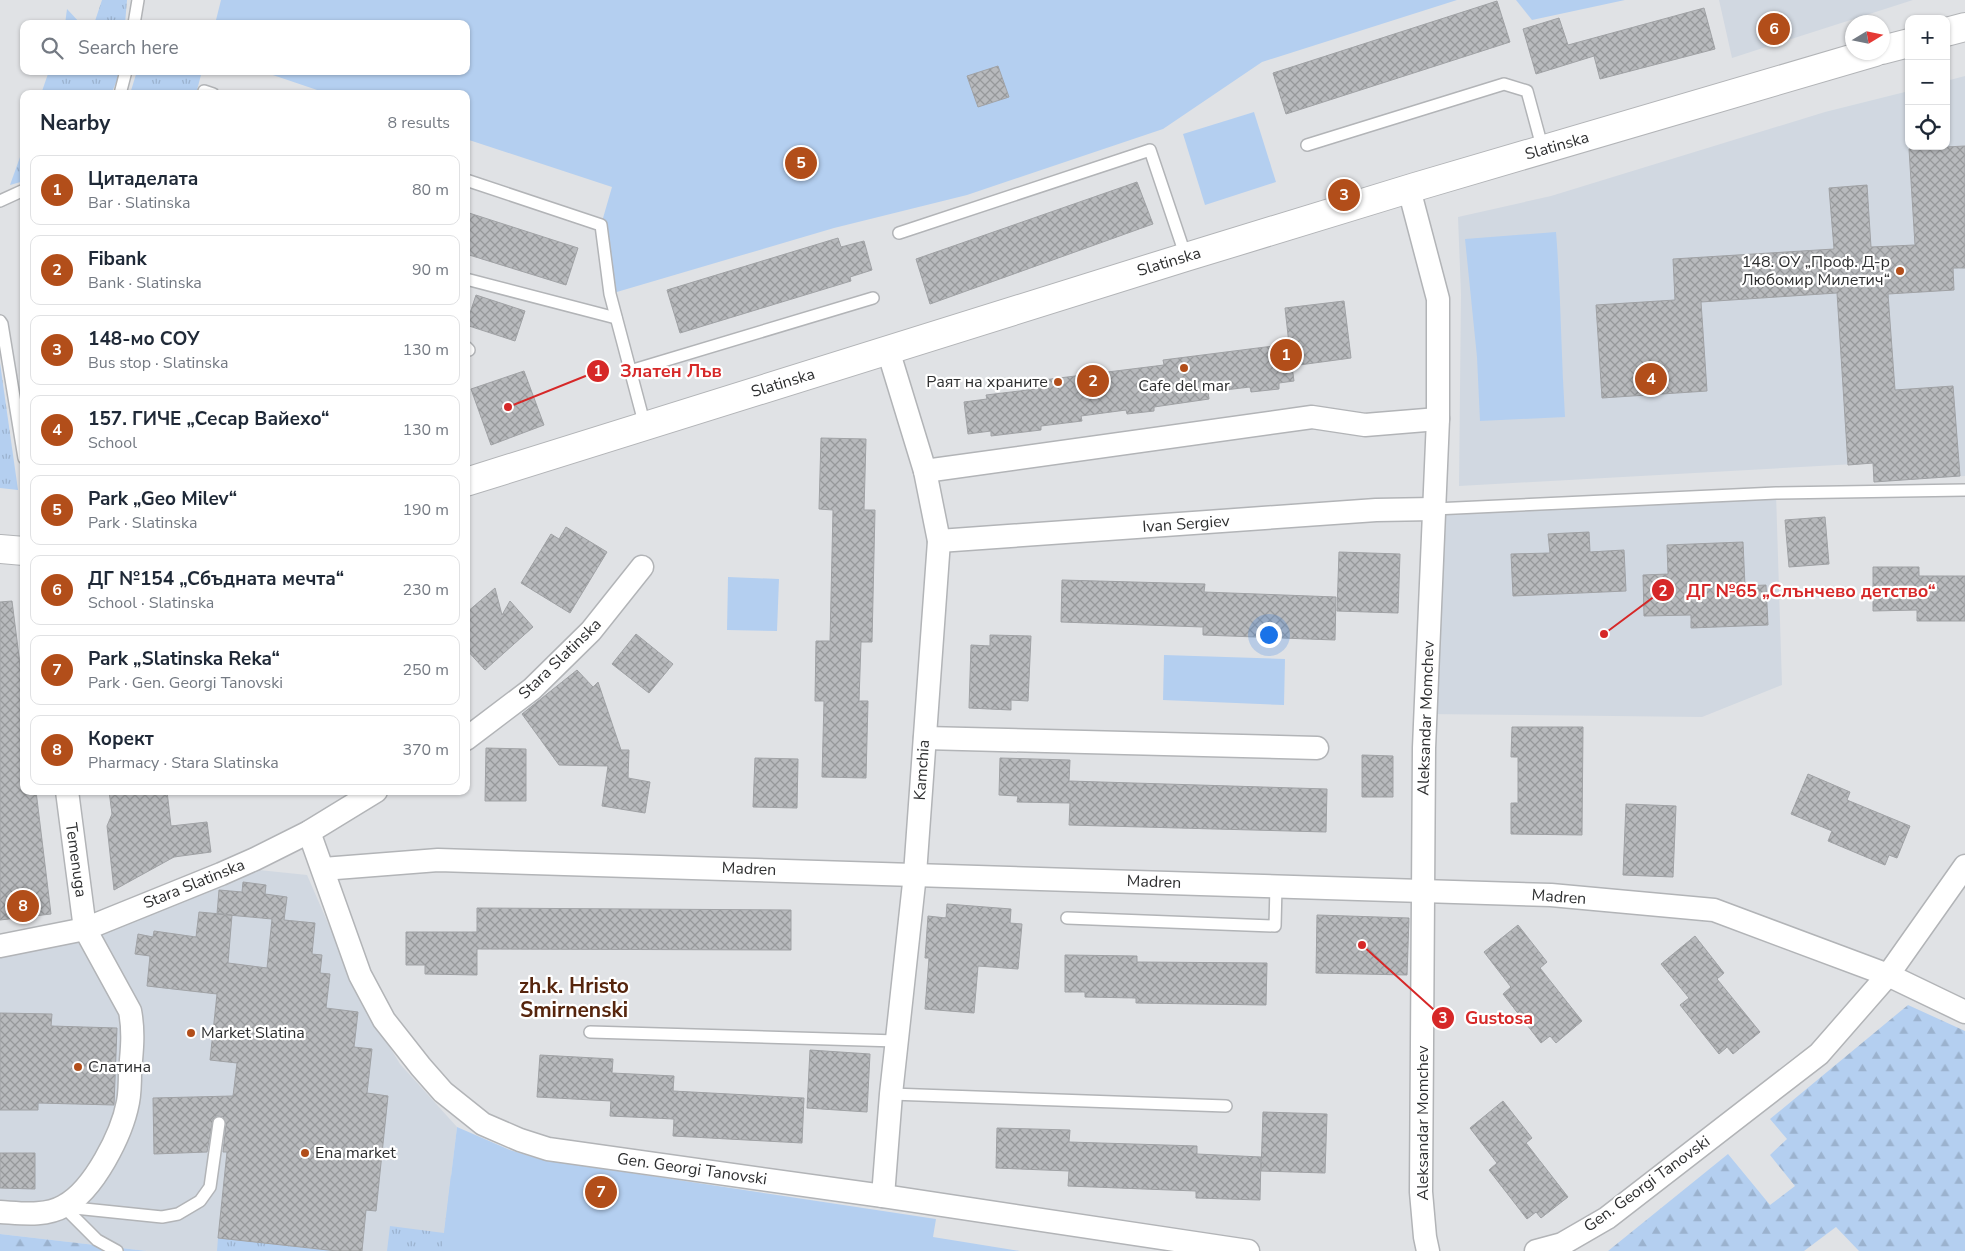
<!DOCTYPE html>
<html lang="en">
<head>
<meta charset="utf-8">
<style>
  :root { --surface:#fff; --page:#f2f2f3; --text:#1f2937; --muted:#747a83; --line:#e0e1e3; --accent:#b24e1a }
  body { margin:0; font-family:"Nunito Sans",sans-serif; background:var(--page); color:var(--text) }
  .controls { position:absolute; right:15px; top:15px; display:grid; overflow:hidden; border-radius:10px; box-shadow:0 1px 4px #0004 }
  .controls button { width:45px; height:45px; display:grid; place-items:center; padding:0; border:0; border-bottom:1px solid var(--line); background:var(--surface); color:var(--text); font:25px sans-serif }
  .compass { position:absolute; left:1845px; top:15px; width:45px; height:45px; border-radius:50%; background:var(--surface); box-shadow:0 1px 4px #0004; rotate:80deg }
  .you { position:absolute; left:1268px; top:634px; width:18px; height:18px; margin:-12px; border:4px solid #fff; border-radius:50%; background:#1a73e8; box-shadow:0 0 0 8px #1a73e833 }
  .badge { display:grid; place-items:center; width:32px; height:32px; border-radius:50%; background:var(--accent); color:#fff; font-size:16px; font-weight:700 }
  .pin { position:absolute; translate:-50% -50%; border:2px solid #fff; box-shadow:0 1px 5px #0006 }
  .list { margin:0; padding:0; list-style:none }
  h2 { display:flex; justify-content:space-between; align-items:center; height:65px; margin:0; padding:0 20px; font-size:21px }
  h2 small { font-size:16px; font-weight:400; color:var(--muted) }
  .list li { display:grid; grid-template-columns:32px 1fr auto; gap:15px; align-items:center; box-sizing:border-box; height:70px; margin:0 10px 10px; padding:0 10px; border:1px solid var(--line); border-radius:10px }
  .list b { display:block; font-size:19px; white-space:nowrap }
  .list p { margin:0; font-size:16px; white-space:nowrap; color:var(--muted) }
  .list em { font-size:16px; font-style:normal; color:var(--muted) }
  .icon { flex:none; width:28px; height:28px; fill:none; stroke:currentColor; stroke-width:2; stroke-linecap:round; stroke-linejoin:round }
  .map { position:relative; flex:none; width:1965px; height:1251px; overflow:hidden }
  .search { position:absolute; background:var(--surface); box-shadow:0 1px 4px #0004; left:20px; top:20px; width:450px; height:55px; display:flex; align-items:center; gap:12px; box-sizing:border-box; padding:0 18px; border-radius:10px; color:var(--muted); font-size:19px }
  .panel { position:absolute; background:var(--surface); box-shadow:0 1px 4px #0004; left:20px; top:90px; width:450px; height:705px; border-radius:10px }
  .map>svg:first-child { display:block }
  .built { fill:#d1d8e1 }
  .grass { fill:url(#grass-tufts) }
  .forest { fill:url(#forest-firs) }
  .park { fill:#b4cff0 }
  .building { fill:url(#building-cross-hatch); stroke:#a0a2a5 }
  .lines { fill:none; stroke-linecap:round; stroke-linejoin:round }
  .service-casing { stroke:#b2b4b7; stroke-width:14 }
  .minor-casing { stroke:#b2b4b7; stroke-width:25 }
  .tertiary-casing { stroke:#b2b4b7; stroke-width:30 }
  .service { stroke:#fff; stroke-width:11 }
  .minor { stroke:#fff; stroke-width:22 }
  .tertiary { stroke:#fff; stroke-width:28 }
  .poi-dot { fill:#b24e1a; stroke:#fff; stroke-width:2 }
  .labels { text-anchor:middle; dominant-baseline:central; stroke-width:4.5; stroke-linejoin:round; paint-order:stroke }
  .street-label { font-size:16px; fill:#2e2f30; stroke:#fff }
  .poi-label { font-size:16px; fill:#2e2f30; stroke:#fff; text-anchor:start }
  .district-label { font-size:21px; font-weight:bold; fill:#56250d; stroke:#fff }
  .leader { fill:none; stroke:#d62828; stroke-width:2 }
  .callout-dot { fill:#d62828; stroke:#fff; stroke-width:2 }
  .mark-label { font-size:15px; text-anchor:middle; font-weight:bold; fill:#fff }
  .callout-label { font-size:18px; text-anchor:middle; font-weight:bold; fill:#d62828; stroke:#fff; stroke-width:4.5; stroke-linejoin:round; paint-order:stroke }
</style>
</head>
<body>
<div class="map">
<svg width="1965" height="1251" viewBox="0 0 1965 1251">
  <defs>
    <pattern id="grass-tufts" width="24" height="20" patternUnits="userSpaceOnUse" patternTransform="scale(1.25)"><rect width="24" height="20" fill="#b4cff0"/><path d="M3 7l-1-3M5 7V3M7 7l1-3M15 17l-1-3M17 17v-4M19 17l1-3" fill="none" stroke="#9bb2ce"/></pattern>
    <pattern id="forest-firs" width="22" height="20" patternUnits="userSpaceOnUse" patternTransform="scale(1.25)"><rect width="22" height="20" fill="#b4cff0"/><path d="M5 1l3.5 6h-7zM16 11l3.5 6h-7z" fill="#9bb2ce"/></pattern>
    <pattern id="building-cross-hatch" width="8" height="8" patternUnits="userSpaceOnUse" patternTransform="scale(1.25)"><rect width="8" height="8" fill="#b8babd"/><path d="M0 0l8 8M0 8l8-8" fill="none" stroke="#96989a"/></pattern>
  </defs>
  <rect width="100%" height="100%" fill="#e0e2e5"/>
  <!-- built -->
  <g class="built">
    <polygon points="1719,0 1913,0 1732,58"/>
    <polygon points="1965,76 1965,476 1874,482 1873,463 1459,486 1461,294 1458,217 1551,196 1825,112 1909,91 1909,146 1946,146 1946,81"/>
    <polygon points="1776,493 1782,685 1702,717 1424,714 1434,509"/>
    <polygon points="248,869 307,875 362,1001 400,1064 457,1127 442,1251 147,1251 0,1234 0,955"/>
  </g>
  <!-- grass -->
  <g class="grass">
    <polygon points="102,0 127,0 125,24 94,24"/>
    <polygon points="67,9 81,24 65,24"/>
    <polygon points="49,71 119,71 118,78 111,94 41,94"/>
    <polygon points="137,71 202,71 196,94 130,94"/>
    <polygon points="24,146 24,181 10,185"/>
    <polygon points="0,363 18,490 0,488"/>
    <polygon points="451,1175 490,1251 387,1251 390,1226 444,1233"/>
    <polygon points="218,1238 337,1251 217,1251"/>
  </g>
  <!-- forest -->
  <g class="forest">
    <polygon points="1908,1005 1965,1031 1965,1251 1859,1251 1836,1227 1804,1251 1608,1251 1728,1154 1770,1205 1795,1186 1770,1155 1787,1139 1770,1119"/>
    <polygon points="0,1234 147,1251 0,1251"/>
  </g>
  <!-- park -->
  <g class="park">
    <polygon points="221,0 1457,0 1262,62 1163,129 967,195 834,228 610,294 601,225 612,187 466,139 466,94 329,94 261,71 466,71 466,24 215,24"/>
    <polygon points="1516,0 1625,0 1532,20"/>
    <polygon points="1254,112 1276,182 1205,205 1183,134"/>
    <path d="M1556 232C1561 294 1561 355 1565 417L1480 421 1477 357 1465 239Z"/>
    <polygon points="728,577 779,579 777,631 727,630"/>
    <polygon points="1164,655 1285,659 1284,705 1163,700"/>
    <polygon points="457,1127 510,1150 539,1159 936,1219 933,1237 1020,1251 442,1251"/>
  </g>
  <!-- building -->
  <g class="building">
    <polygon points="1497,1 1510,42 1286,114 1273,73"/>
    <polygon points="1704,8 1715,49 1600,79 1594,56 1536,74 1523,29 1559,18 1568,45"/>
    <polygon points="998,66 1009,97 978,107 967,76"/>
    <polygon points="1965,146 1965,268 1953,268 1954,290 1888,294 1895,390 1953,386 1960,476 1874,482 1873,463 1848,465 1837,293 1701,302 1707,391 1602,398 1596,305 1675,300 1673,259 1834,249 1829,188 1867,185 1871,247 1915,245 1909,149"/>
    <polygon points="1137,182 1153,224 930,304 916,259"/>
    <polygon points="466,212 578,248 566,285 466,254"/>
    <polygon points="838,238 841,247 864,241 872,270 850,277 851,281 680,333 667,290"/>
    <polygon points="476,295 525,311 515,341 466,325"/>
    <polygon points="1344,301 1351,358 1292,366 1294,381 1279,383 1279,389 1251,392 1250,387 1208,392 1209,399 1154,407 1154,411 1127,414 1126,410 1081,416 1082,421 1041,426 1041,430 991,436 991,431 968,434 964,402 987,399 986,395 1036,389 1035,381 1164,365 1163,360 1289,344 1285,308"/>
    <polygon points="524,371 544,425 491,445 471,389"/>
    <polygon points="821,438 866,439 864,510 875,510 872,642 861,642 859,701 868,701 866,778 822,777 824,701 815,701 816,641 830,641 833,510 819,509"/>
    <polygon points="1825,517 1829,564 1789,567 1785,520"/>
    <polygon points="566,527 607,552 570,613 521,583 551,534 559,539"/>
    <polygon points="1589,532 1590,552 1624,550 1626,591 1513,596 1511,554 1550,553 1548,534"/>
    <polygon points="1743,542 1745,586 1766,585 1768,625 1691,628 1691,615 1644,616 1643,575 1668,574 1667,545"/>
    <polygon points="1339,552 1400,554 1398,613 1337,611"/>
    <polygon points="1873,567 1919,567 1919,576 1965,576 1965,621 1917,621 1917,610 1873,611"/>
    <polygon points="1062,580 1205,584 1204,592 1336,597 1335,640 1203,635 1203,627 1061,622"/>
    <polygon points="495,588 502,615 510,601 533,627 485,670 466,649 466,613"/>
    <polygon points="12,601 24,696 24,791 36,791 51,914 0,920 0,602"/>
    <polygon points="636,634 673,664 649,693 612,664"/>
    <polygon points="990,635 1031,636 1028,701 1011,700 1011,710 969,708 971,645 990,646"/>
    <polygon points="577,670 593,687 598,682 621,750 629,750 628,778 650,782 645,813 602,806 608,766 559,765 522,714"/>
    <polygon points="1512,727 1583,727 1582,835 1511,834 1511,803 1518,803 1518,757 1511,757"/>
    <polygon points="486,748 526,749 526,801 485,801"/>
    <polygon points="1362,755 1393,756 1393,797 1362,797"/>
    <polygon points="755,758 798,759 797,808 753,807"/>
    <polygon points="1000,758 1070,760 1069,781 1327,789 1326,832 1069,825 1070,803 1017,802 1018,796 999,795"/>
    <polygon points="1808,774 1850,792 1847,800 1910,826 1897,858 1889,855 1885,865 1828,841 1832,831 1791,814"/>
    <polygon points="109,791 167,791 171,826 207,822 211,852 174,857 114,890 107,826 112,814"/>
    <polygon points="1626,804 1676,806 1673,877 1623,875"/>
    <polygon points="243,882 266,885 265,894 287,897 284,920 315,923 312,954 322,955 320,973 330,974 326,1008 358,1012 354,1047 372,1049 367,1093 388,1096 376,1211 366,1210 362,1251 337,1251 218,1238 227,1152 223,1152 226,1124 223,1117 217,1116 213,1119 207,1152 154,1154 153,1098 233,1096 237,1063 210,1060 217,994 147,986 150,956 135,954 138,934 153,937 154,931 196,937 199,912 232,915 228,963 267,968 272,919 217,914 219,890 242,892"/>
    <polygon points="947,904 1011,909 1010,923 1022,924 1018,969 978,966 974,1013 925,1009 929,958 925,958 928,916 946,918"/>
    <polygon points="477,908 791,910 791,950 477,949 477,975 425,974 425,965 406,965 406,932 477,932"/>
    <polygon points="1317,915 1409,918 1407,975 1316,973"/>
    <polygon points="1518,925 1547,962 1540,968 1582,1021 1556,1043 1550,1036 1541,1043 1503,994 1511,987 1484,952"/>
    <polygon points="1695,936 1724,973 1717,979 1760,1032 1733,1054 1727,1047 1719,1054 1680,1005 1689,998 1661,964"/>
    <polygon points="1065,955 1137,956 1137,962 1267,963 1266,1005 1136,1003 1136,998 1085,997 1085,992 1065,992"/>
    <polygon points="0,1013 52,1014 51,1026 117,1028 114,1105 38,1103 38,1110 0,1110"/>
    <polygon points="810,1050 870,1054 867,1112 807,1108"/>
    <polygon points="540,1055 613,1059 612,1073 674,1076 673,1091 804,1098 802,1143 673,1136 674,1119 610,1116 611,1101 537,1097"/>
    <polygon points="1503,1101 1532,1138 1526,1143 1568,1197 1541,1218 1536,1212 1527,1219 1489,1170 1497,1163 1470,1128"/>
    <polygon points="1263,1112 1327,1114 1325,1173 1261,1171"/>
    <polygon points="997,1128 1070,1130 1069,1142 1197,1146 1197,1154 1261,1157 1260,1200 1196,1198 1196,1191 1068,1186 1069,1171 996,1168"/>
    <polygon points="0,1153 35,1153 35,1189 0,1188"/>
  </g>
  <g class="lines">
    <defs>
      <g id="service">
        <polyline points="134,24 138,0"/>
        <polyline points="204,91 213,94"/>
        <polyline points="120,94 126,71"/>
        <polyline points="1307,145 1504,84 1527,91 1543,150"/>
        <polyline points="466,180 601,225 610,294 645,426"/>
        <polyline points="0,201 24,190"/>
        <polyline points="899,233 1150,150 1186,257"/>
        <polyline points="466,279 616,318"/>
        <polyline points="0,321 2,324 24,458"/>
        <polyline points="466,347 469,350"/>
        <polyline points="630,371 873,298"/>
        <polyline points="1434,509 1776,493 1965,490"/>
        <polyline points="1067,918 1275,926 1276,886"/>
        <polyline points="590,1032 897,1041"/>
        <polyline points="891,1094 1226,1106"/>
        <polyline points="64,1207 97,1240 117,1251"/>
        <polyline points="65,1207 162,1217 178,1214 200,1201 210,1187 219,1123"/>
      </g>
      <g id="minor">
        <polyline points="1409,189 1438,299 1438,419 1424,748 1421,1192 1425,1237 1428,1251"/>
        <polyline points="925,471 1312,417 1365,425 1438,419"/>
        <polyline points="939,541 1376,510 1434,509"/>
        <polyline points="925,738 1317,748"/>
        <polyline points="466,739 532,689 591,631 642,567"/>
        <polyline points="309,832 360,975 384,1020 421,1067 443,1092 483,1124 520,1140 548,1149 883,1196 1248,1251"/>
        <polyline points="323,869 438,860 1551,895 1714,910 1888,975 1965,1012"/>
        <polyline points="0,946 85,929 221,874 255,859 309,832 376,791"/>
        <polyline points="883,1196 891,1094 915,874 939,541 925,471 888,350"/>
        <path d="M0 1212C20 1213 45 1217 64 1206 94 1190 122 1134 128 1102 130 1092 130 1081 130 1071 132 1051 134 1031 130 1011L85 929 67 791"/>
        <polyline points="1536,1251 1562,1244 1607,1218 1819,1054 1888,975 1965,866"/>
      </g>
      <g id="tertiary">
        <polyline points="1946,32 1965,27"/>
        <polyline points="1882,50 1909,43"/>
        <polyline points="466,482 1186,257 1415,187 1875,52"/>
        <polyline points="0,549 24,551"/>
      </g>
    </defs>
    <!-- service casing -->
    <use href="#service" class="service-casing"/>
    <!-- minor casing -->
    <use href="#minor" class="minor-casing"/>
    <!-- tertiary casing -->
    <use href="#tertiary" class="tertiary-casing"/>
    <!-- service -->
    <use href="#service" class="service"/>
    <!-- minor -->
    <use href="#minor" class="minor"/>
    <!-- tertiary -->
    <use href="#tertiary" class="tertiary"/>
  </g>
  <!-- markers -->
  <g class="poi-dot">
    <circle cx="1900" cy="271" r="5"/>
    <circle cx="1184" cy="368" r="5"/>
    <circle cx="1058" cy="382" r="5"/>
    <circle cx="191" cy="1033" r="5"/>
    <circle cx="78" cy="1067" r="5"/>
    <circle cx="305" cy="1153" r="5"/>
  </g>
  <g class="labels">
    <!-- street labels -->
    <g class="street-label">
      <text transform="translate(1557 146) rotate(-16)">Slatinska</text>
      <text transform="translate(1169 262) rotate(-17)">Slatinska</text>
      <text transform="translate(783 383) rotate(-17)">Slatinska</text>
      <text transform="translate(1186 524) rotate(-4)">Ivan Sergiev</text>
      <text transform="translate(560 659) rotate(-44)">Stara Slatinska</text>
      <text transform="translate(1426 718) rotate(-88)">Aleksandar Momchev</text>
      <text transform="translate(922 770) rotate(-86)">Kamchia</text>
      <text transform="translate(76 860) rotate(82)">Temenuga</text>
      <text transform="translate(749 869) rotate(2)">Madren</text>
      <text transform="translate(1154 882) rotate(2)">Madren</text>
      <text transform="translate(194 884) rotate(-22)">Stara Slatinska</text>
      <text transform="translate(1559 897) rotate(4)">Madren</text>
      <text transform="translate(1423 1123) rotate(-90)">Aleksandar Momchev</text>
      <text transform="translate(692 1169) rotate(8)">Gen. Georgi Tanovski</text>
      <text transform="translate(1647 1184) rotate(-36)">Gen. Georgi Tanovski</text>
    </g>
    <!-- poi labels -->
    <g class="poi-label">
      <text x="1890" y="262" text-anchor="end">148. ОУ „Проф. Д-р<tspan x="1890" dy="18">Любомир Милетич“</tspan></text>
      <text x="1048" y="382" text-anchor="end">Раят на храните</text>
      <text x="1184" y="386" text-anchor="middle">Cafe del mar</text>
      <text x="201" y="1033">Market Slatina</text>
      <text x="88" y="1067">Слатина</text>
      <text x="315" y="1153">Ena market</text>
    </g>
    <!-- district labels -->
    <g class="district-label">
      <text x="574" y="986">zh.k. Hristo<tspan x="574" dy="24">Smirnenski</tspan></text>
    </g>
  </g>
  <!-- callouts -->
  <path class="leader" d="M508 407L598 371M1604 634L1663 590M1362 945L1443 1018"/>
  <g class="callout-dot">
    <circle cx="508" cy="407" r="5"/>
    <circle cx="1604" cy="634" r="5"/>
    <circle cx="1362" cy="945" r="5"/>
    <circle cx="598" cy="371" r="12"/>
    <circle cx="1663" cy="590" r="12"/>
    <circle cx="1443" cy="1018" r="12"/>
  </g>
  <g class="mark-label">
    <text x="598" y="376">1</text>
    <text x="1663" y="596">2</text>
    <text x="1443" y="1023">3</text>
  </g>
  <g class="callout-label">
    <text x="671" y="377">Златен Лъв</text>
    <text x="1811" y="597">ДГ №65 „Слънчево детство“</text>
    <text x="1499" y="1024">Gustosa</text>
  </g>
</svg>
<div class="controls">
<button>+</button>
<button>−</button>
<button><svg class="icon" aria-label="locate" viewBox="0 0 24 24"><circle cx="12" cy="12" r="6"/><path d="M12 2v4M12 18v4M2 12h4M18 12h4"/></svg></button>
</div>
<svg class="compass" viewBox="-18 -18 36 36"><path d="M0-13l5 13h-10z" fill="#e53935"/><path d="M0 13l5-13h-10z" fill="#747a83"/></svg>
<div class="you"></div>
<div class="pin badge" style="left:1286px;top:355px">1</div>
<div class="pin badge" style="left:1093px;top:381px">2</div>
<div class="pin badge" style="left:1344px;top:195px">3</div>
<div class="pin badge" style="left:1651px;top:379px">4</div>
<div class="pin badge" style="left:801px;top:163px">5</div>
<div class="pin badge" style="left:1774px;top:29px">6</div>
<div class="pin badge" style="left:601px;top:1192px">7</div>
<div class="pin badge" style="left:23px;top:906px">8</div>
<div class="search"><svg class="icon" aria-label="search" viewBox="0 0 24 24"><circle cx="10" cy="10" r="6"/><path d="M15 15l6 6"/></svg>Search here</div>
<section class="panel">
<h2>Nearby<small>8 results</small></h2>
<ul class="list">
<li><span class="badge">1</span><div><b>Цитаделата</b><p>Bar · Slatinska</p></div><em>80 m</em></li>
<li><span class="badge">2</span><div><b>Fibank</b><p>Bank · Slatinska</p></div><em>90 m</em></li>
<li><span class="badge">3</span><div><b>148-мо СОУ</b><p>Bus stop · Slatinska</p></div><em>130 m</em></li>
<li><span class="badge">4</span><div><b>157. ГИЧЕ „Сесар Вайехо“</b><p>School</p></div><em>130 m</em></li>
<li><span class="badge">5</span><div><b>Park „Geo Milev“</b><p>Park · Slatinska</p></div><em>190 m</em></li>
<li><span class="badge">6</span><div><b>ДГ №154 „Сбъдната мечта“</b><p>School · Slatinska</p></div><em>230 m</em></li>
<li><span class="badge">7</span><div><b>Park „Slatinska Reka“</b><p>Park · Gen. Georgi Tanovski</p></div><em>250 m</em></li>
<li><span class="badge">8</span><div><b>Корект</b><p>Pharmacy · Stara Slatinska</p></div><em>370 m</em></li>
</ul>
</section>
</div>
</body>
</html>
